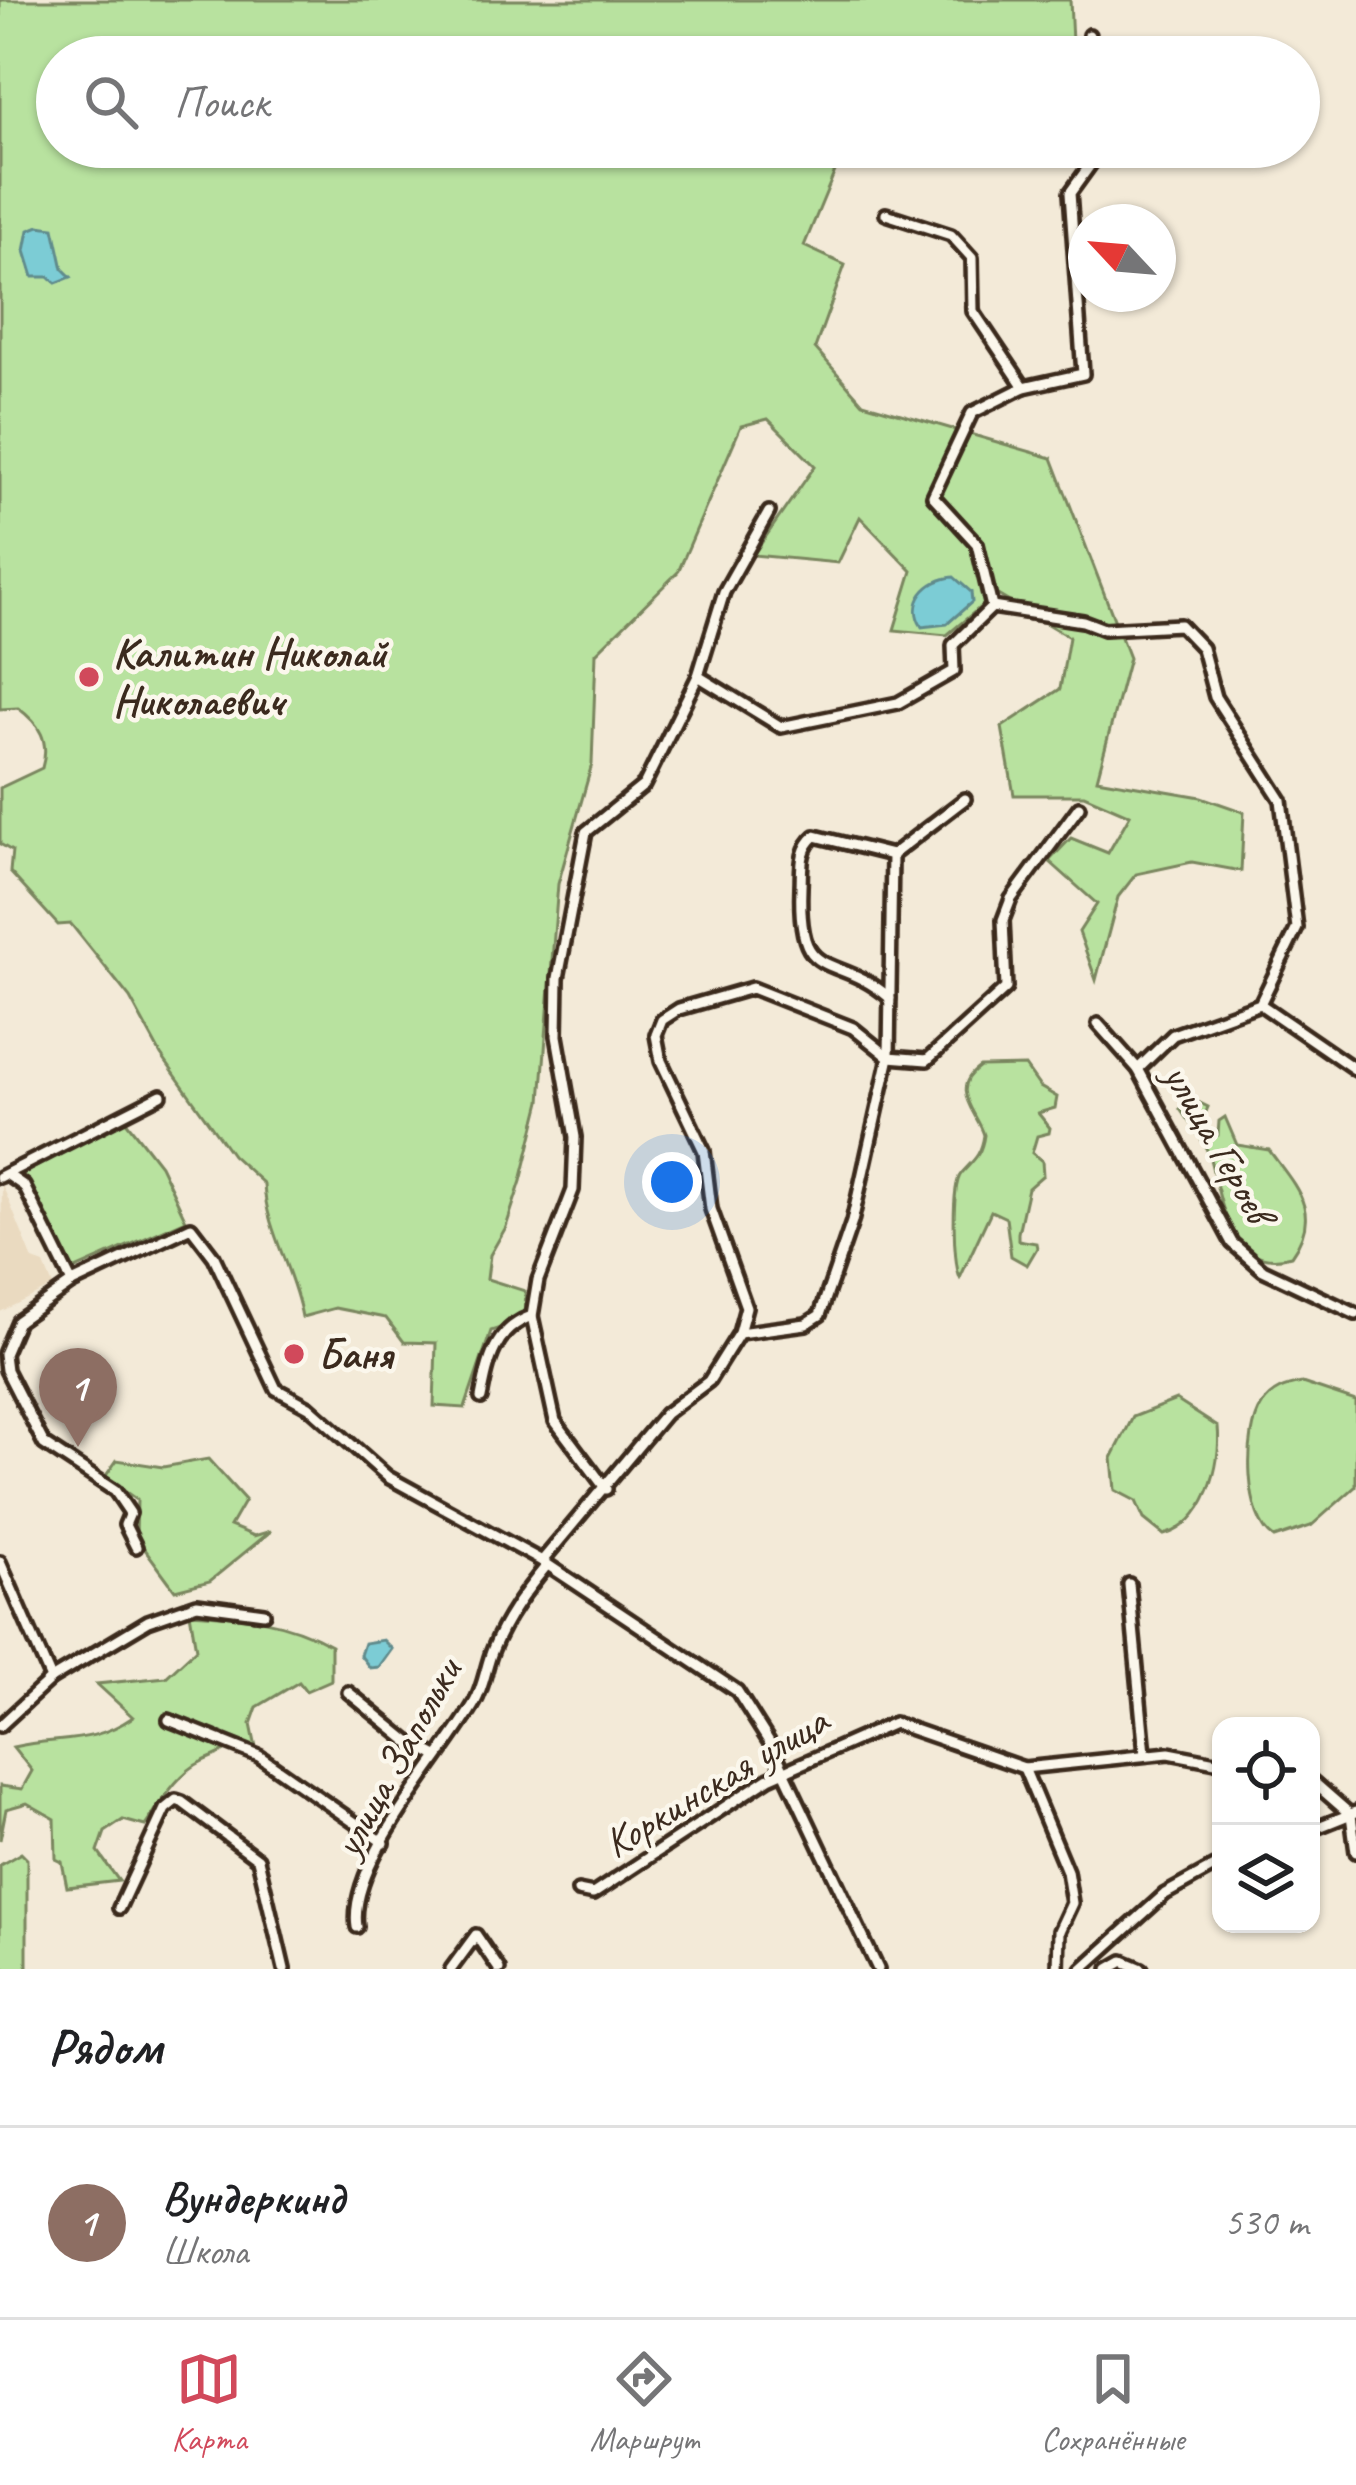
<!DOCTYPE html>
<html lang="ru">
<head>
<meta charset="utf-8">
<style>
  :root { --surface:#fff; --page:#f6f6f6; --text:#202124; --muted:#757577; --line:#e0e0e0; --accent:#d1495b }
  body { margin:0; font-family:Caveat,sans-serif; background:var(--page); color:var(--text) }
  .controls { position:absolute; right:36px; bottom:36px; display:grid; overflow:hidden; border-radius:24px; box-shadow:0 3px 9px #0004 }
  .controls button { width:108px; height:108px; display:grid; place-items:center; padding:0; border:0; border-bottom:3px solid var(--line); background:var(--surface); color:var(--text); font:60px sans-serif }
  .compass { position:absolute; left:1068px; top:204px; width:108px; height:108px; border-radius:50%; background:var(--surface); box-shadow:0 3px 9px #0004; rotate:296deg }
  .you { position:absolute; left:672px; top:1182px; width:42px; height:42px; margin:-30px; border:9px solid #fff; border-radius:50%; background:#1a73e8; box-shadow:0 0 0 18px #1a73e833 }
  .badge { display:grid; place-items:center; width:78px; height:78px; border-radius:50%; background:var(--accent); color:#fff; font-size:39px; font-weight:700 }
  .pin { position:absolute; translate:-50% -99px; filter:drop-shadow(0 3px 6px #0008) }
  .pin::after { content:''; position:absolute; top:63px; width:42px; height:36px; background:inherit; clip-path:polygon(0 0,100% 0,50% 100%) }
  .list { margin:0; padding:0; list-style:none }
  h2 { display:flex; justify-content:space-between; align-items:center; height:156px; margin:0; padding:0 48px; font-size:51px }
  h2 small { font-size:39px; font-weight:400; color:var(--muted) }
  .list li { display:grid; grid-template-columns:78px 1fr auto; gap:36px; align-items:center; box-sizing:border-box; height:192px; padding:0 48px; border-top:3px solid var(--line) }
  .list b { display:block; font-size:45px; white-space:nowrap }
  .list p { margin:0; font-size:39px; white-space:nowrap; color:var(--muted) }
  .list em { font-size:39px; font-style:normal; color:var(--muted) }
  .icon { flex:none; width:66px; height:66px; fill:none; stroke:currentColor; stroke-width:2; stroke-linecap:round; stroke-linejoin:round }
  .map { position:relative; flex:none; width:1356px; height:1969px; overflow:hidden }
  .search { position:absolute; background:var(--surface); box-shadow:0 3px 9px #0004; left:36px; right:36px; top:36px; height:132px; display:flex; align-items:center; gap:30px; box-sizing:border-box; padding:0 42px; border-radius:66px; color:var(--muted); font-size:45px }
  .sheet { height:348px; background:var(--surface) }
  nav { display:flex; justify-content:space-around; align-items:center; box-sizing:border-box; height:168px; border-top:3px solid var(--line); background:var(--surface); font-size:33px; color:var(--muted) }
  nav a { display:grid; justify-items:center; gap:6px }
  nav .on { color:var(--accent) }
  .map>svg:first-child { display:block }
  .built { fill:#eadac0 }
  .green { fill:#b8e29f; stroke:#7a865e; stroke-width:3 }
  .water { fill:#7bccd5; stroke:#618b8c; stroke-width:3 }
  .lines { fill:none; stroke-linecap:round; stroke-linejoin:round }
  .minor-casing { stroke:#3b2a1e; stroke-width:18 }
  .minor { stroke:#fbf7ec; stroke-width:9 }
  .poi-dot { fill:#d1495b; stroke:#fbf7ec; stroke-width:4.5 }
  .labels { text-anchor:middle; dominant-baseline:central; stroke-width:9; stroke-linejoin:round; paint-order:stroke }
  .poi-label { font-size:42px; font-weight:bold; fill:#3b2a1e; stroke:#fbf7ec; text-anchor:start }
  .street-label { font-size:42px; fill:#3b2a1e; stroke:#fbf7ec }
</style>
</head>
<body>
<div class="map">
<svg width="1356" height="1969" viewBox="0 0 1356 1969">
  <rect width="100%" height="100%" fill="#f3ead8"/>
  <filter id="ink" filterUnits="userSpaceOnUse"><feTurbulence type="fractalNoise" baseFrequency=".00833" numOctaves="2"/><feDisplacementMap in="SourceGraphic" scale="24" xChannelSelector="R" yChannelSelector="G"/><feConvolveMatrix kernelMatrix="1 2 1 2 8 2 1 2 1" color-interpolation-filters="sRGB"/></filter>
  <g filter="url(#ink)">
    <!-- built -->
    <polygon class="built" points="2,1184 33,1260 44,1264 53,1286 0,1312"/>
    <!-- green -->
    <g class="green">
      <path d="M0 0H1070L1072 42 1062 57H57V147H845L804 246 845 265 815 348 863 403 1052 458 1129 658 1097 779 1201 797 1244 812 1241 871 1192 862 1136 874 1118 897 1096 980 1079 932 1097 904 1049 861 1071 838 1108 853 1130 815 1084 795H1014L1002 727 1060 689 1069 637 996 594 947 635 894 630 912 571 860 517 838 563 753 555 815 466 768 419 741 426 678 572 596 653 592 764 558 884 541 1101 521 1181 506 1227 490 1255 487 1279 525 1291 526 1320 491 1331 465 1408 434 1406 436 1343 404 1342 386 1318 335 1308 302 1317C294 1271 266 1230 264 1184L232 1155 161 1055 130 998 71 924 58 925 10 872 12 851 0 844V788L42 768C50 741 40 724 18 708L0 709Z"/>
      <path d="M1025 1066 1040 1087 1057 1097 1055 1108 1038 1113 1050 1128 1049 1133 1037 1136 1032 1153 1042 1161 1043 1175 1028 1188 1018 1233V1240L1036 1243 1037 1248 1027 1265 1011 1256 1006 1218 991 1211 960 1278C953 1264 951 1185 961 1174 972 1161 981 1157 984 1135 977 1112 948 1089 980 1067Z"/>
      <path d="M1192 1099 1208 1107 1201 1124 1207 1135H1218L1219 1121 1225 1117 1237 1145 1269 1150C1296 1187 1323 1212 1291 1256 1229 1273 1221 1199 1210 1159 1206 1142 1189 1123 1180 1109Z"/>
      <polygon points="125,1120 160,1165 186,1220 73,1270 23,1174"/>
      <path d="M1302 1383 1356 1401V1486L1311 1526 1274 1538C1245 1520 1243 1433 1262 1405 1272 1390 1285 1386 1302 1383Z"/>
      <path d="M1176 1400 1218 1427C1222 1464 1206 1524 1164 1535L1144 1519 1136 1501 1115 1490 1112 1458 1133 1417Z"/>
      <polygon points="208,1459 245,1500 230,1526 254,1536 271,1531 210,1581 175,1590 136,1537 137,1500 105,1477 117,1460 163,1467"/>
      <path d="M190 1613C241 1616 285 1619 331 1645V1680L306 1691 299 1682 257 1707 251 1724 256 1748 235 1742C224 1754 217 1754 203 1761 177 1773 161 1803 145 1826L123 1820 105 1832 98 1852 119 1881 67 1887 62 1862 56 1859 55 1819 27 1803 6 1809 0 1840V1786L22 1789 32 1771 13 1747C60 1736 91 1746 133 1717L97 1684 166 1677 196 1649Z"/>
      <polygon points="21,1853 27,1859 27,1969 0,1969 0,1865"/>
    </g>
    <!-- water -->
    <g class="water">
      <polygon points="39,226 54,228 63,269 71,277 56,283 49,277 33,277 25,251 29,230"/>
      <path d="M954 577 971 592 972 602 947 624 922 627C906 603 927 579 954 577Z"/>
      <polygon points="383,1640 392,1649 379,1667 370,1668 360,1655 364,1643"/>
    </g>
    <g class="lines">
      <defs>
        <g id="minor">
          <polyline points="1089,35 1090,57"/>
          <polyline points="886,214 951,235 972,258 973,311 1024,387"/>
          <polyline points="992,607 1083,621 1104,629 1180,625 1202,648 1215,697 1281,800 1297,928 1260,1004 1173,1035 1138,1069"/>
          <polyline points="992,607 977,544 933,496 972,413 1024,387 1083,374 1070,193 1093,161 1094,147"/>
          <polyline points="698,676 724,592 769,512"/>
          <polyline points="965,799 892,855 889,1057 927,1060 1006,988 1003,920 1011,899 1079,807"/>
          <path d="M890 998C833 949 797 988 801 887 802 867 799 850 815 836L892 855"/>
          <polyline points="1260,1004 1356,1070"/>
          <polyline points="1098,1024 1138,1069 1232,1243 1263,1270 1356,1314"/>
          <polyline points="8,1175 24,1186 72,1283"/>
          <polyline points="0,1177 161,1095"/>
          <path d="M481 1398C488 1362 494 1329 532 1316"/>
          <polyline points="606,1489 555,1421 532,1316 538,1280 573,1190 575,1137 557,1036 558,978 586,832 644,785 698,676 781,727 898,703 954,671 953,645 992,607"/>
          <polyline points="136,1547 125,1525 130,1513 115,1491 44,1444 6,1370 4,1354 18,1321 72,1283 191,1227 214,1257 276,1389 309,1407 388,1477 542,1561 737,1691 773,1748 878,1969"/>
          <polyline points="542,1561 665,1414 709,1381 739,1333 746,1307 711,1209 704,1151 661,1061 656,1035 662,1020 679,1009 752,988 853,1028 889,1057 852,1222 820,1315 806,1324 739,1333"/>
          <polyline points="0,1562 51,1679 148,1621 197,1604 264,1613"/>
          <polyline points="1129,1584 1145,1754"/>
          <polyline points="348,1692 408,1741 435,1755"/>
          <polyline points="169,1720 259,1756 384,1843"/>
          <polyline points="0,1726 51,1679"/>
          <polyline points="1024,1768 1067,1871 1072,1903 1059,1931 1058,1969"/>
          <polyline points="1311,1780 1351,1815 1356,1852"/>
          <polyline points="1311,1830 1356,1812"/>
          <polyline points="578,1891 593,1894 769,1778 894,1723 1024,1768 1169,1753 1221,1763"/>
          <polyline points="119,1908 165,1809 176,1800 182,1802 258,1859 284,1969"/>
          <path d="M357 1927C347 1862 445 1756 475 1702 484 1686 486 1666 493 1649 506 1617 525 1592 547 1565"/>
          <polyline points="451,1969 476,1935 499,1969"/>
          <polyline points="1082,1969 1165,1894 1221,1863"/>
          <polyline points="1109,1969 1123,1961 1142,1969"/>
        </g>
      </defs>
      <!-- minor casing -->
      <use href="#minor" class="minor-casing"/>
      <!-- minor -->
      <use href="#minor" class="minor"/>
    </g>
  </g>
  <!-- markers -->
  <g class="poi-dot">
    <circle cx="89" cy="677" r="12"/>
    <circle cx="294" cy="1354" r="12"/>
  </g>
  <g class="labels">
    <!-- poi labels -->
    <g class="poi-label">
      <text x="113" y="653">Калитин Николай<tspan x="113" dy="48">Николаевич</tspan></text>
      <text x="318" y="1354">Баня</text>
    </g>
    <!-- street labels -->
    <g class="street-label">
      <text transform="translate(1218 1143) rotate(60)">улица Героев</text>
      <text transform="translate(397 1758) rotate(-61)">улица Запольки</text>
      <text transform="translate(716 1782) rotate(-31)">Коркинская улица</text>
    </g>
  </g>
</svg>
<div class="controls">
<button><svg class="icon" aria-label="locate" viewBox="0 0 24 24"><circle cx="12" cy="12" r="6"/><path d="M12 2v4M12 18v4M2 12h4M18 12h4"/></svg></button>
<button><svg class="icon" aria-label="layers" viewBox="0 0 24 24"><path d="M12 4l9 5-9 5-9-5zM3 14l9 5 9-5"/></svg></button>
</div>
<svg class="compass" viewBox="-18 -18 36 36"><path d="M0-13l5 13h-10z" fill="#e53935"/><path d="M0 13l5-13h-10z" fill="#757577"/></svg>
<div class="you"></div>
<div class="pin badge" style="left:78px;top:1447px;background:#8d6e63">1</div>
<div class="search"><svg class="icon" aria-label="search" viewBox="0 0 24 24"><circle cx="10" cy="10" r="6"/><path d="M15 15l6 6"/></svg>Поиск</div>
</div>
<section class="sheet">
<h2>Рядом<small></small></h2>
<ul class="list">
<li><span class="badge" style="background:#8d6e63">1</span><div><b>Вундеркинд</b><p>Школа</p></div><em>530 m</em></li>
</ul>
</section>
<nav>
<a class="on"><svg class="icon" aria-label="map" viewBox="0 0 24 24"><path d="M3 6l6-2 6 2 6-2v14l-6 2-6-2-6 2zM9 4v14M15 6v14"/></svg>Карта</a>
<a><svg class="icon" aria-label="directions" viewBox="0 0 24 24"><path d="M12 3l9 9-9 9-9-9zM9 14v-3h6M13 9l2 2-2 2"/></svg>Маршрут</a>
<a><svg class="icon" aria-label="saved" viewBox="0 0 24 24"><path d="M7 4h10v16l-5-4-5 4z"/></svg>Сохранённые</a>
</nav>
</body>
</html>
